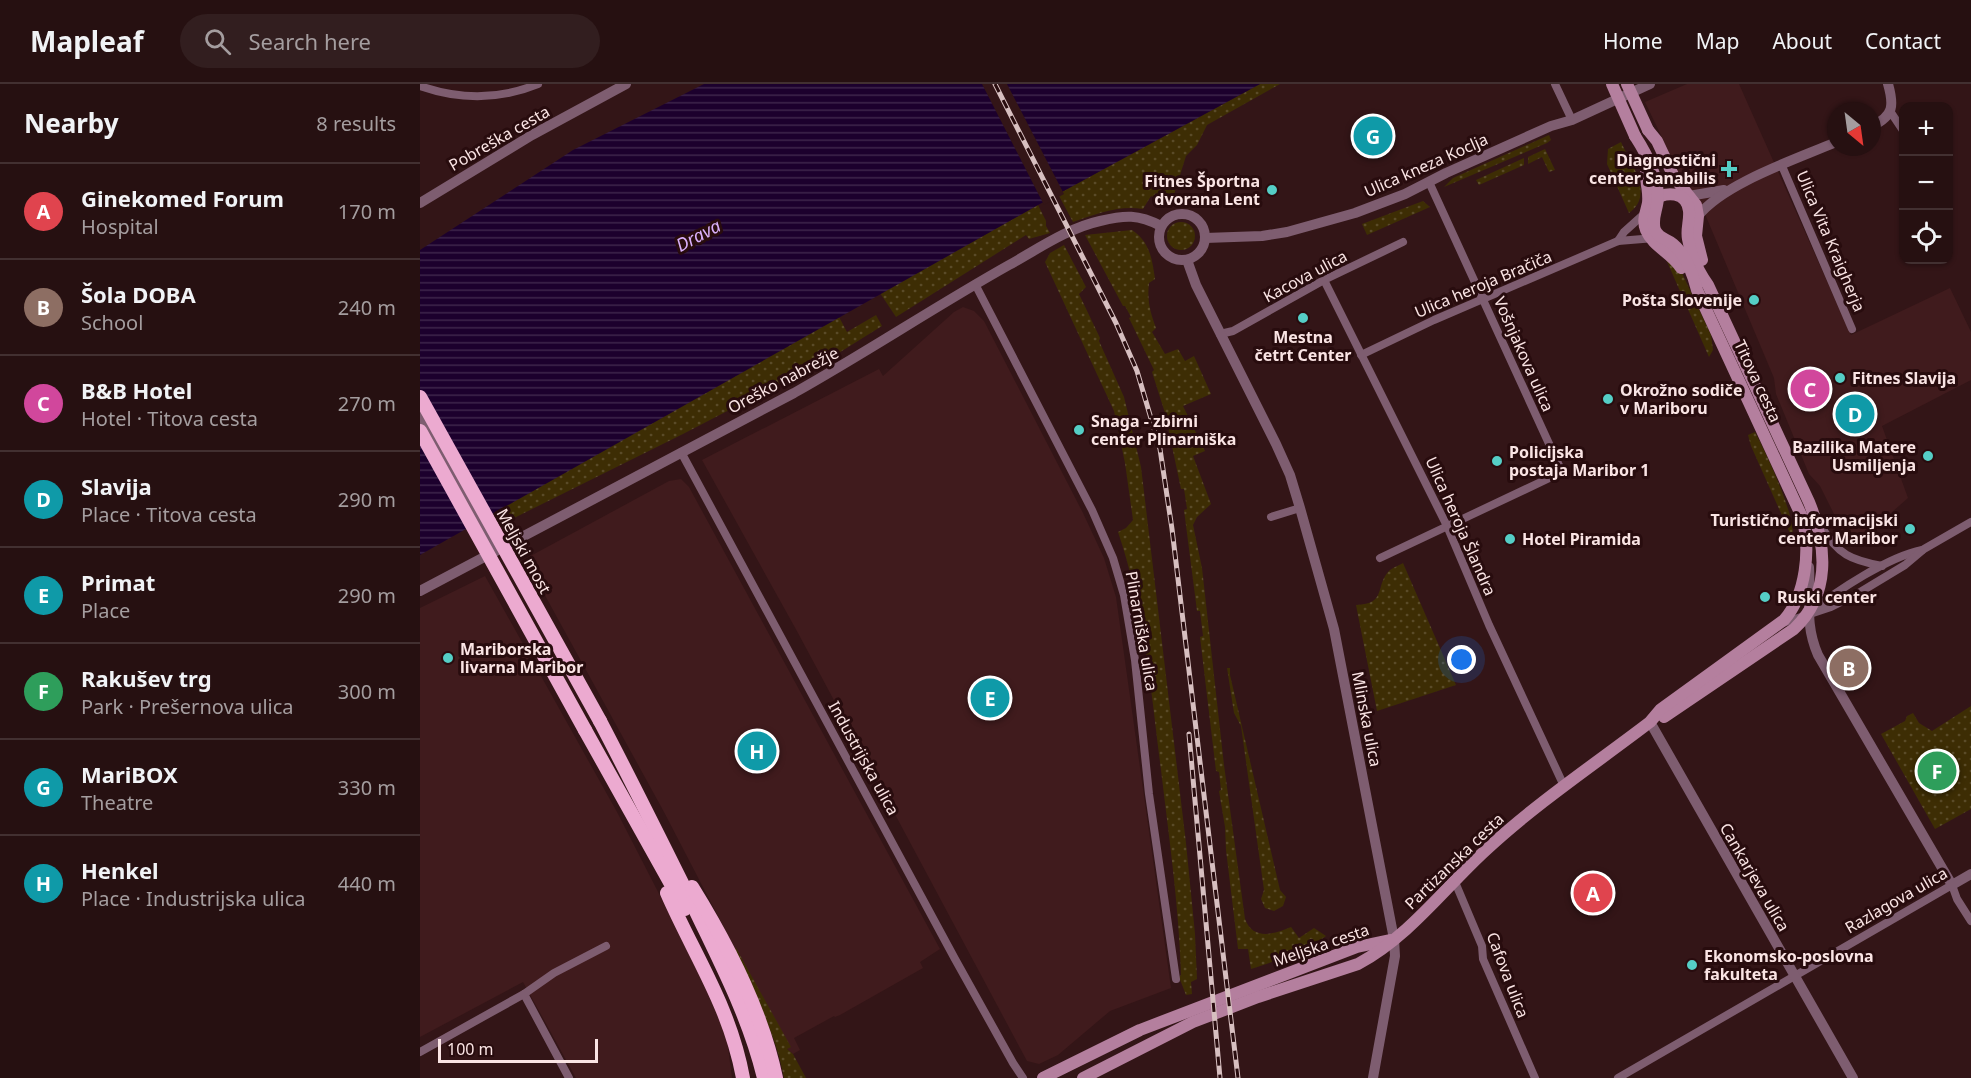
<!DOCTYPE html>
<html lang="en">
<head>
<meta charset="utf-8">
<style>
  :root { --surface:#261011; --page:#321e1f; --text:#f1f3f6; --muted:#a49d9f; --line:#423031; --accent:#0b8043 }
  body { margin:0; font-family:"Noto Sans",sans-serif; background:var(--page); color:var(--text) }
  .controls { position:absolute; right:18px; top:18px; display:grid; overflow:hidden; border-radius:12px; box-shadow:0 2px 4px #0004 }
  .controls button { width:54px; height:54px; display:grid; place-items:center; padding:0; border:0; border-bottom:2px solid var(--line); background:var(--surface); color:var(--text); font:30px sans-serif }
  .compass { position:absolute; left:1407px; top:18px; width:54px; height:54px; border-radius:50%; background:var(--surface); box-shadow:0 2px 4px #0004; rotate:151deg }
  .scale { position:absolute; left:18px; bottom:15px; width:160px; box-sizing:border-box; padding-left:6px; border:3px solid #fae4e4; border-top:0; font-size:16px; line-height:21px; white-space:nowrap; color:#fae4e4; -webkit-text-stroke:4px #280c0e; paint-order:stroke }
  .you { position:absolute; left:1042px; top:576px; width:21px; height:21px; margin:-15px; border:4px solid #fff; border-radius:50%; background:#1a73e8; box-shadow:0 0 0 9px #1a73e833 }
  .badge { display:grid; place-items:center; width:39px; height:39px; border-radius:50%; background:var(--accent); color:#fff; font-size:20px; font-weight:700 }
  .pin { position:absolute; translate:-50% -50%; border:3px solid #fff; box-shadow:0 2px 6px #0006 }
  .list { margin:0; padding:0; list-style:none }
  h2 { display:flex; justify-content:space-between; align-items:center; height:78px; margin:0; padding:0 24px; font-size:26px }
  h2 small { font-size:20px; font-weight:400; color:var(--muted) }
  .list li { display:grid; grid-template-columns:39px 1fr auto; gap:18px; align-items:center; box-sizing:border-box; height:96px; padding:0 24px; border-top:2px solid var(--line) }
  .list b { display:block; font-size:22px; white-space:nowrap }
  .list p { margin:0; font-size:20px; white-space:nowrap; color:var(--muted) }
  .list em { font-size:20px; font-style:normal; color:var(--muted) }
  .icon { flex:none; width:33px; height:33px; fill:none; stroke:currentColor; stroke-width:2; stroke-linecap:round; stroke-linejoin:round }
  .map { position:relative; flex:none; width:1551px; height:994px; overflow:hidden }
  header { display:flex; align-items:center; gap:36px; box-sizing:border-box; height:84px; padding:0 30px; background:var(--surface); border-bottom:2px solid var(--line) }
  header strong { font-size:28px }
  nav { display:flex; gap:33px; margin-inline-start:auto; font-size:21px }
  .search { width:420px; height:54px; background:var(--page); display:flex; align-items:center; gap:15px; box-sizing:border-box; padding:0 21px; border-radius:33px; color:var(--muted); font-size:22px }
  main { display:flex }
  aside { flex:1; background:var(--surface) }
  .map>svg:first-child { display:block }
  .built { fill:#401b1d }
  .green { fill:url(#green-dots) }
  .water { fill:url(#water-rules) }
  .pier { fill:#331517 }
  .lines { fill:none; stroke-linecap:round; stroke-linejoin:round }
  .minor { stroke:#7e5d70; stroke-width:8 }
  .tertiary { stroke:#7e5d70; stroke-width:10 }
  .secondary { stroke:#b47f9e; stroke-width:12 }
  .trunk { stroke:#ecaad0; stroke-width:14 }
  .rail-casing { stroke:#d7bfc0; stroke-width:5 }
  .rail { stroke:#280c0e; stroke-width:3; stroke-dasharray:9; stroke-linecap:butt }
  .secondary-bridge { stroke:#b47f9e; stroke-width:12 }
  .trunk-bridge { stroke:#ecaad0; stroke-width:14 }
  .poi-dot { fill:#55cec6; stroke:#280c0e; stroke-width:2 }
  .labels { text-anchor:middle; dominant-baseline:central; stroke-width:6; stroke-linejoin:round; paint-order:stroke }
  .street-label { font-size:16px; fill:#fae4e4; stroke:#280c0e }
  .poi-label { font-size:16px; font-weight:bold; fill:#fae4e4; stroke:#280c0e; text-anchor:start }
  .water-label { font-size:18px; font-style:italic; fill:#d9affb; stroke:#280c0e }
</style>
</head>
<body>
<header>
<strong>Mapleaf</strong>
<div class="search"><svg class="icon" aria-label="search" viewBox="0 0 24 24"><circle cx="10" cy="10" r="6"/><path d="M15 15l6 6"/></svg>Search here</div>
<nav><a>Home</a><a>Map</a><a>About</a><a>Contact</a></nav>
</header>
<main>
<aside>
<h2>Nearby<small>8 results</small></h2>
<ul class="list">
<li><span class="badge" style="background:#e0444e">A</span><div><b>Ginekomed Forum</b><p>Hospital</p></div><em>170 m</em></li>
<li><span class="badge" style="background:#8d6e63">B</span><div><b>Šola DOBA</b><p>School</p></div><em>240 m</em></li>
<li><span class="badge" style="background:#d1479c">C</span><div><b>B&amp;B Hotel</b><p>Hotel · Titova cesta</p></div><em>270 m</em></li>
<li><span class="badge" style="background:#0f9aa8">D</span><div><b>Slavija</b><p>Place · Titova cesta</p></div><em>290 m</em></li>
<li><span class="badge" style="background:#0f9aa8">E</span><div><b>Primat</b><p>Place</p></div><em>290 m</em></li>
<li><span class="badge" style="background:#2e9e5b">F</span><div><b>Rakušev trg</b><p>Park · Prešernova ulica</p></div><em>300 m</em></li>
<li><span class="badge" style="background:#0f9aa8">G</span><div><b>MariBOX</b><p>Theatre</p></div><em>330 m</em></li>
<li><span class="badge" style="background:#0f9aa8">H</span><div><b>Henkel</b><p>Place · Industrijska ulica</p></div><em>440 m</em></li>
</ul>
</aside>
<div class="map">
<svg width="1551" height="994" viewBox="0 0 1551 994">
  <defs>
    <pattern id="green-dots" width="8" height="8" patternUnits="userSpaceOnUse" patternTransform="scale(1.5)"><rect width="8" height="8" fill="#3d2d04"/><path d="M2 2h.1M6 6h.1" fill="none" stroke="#5a4b28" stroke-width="1.8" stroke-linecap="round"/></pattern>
    <pattern id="water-rules" width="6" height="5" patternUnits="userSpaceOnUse" patternTransform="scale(1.5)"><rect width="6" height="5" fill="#1c002d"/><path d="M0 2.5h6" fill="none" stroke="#3e254b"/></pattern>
  </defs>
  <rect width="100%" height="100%" fill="#331517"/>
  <!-- built -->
  <g class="built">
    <polygon points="1267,0 1319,0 1431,251 1530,204 1551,248 1551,296 1462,342 1488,414 1431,464 1400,402 1389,390 1356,310 1354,294 1277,111 1260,102 1247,73 1249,68 1225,18"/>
    <polygon points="543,223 554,227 564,237 663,429 684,474 696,513 751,904 690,927 638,971 619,980 607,977 378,549 282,376 459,285 463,292 534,228"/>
    <polygon points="261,395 269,403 520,865 500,878 503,884 420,931 415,933 414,932 374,954 380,966 373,970 367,965 244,728 105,475 249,397"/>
    <polygon points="65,492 197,728 292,913 306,948 312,994 156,994 103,898 0,953 0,524"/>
  </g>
  <!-- green -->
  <g class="green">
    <path d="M840 0H860L787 41 777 61 766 72 752 117 749 119 731 112 723 125C699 121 676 130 653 138L638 110Z"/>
    <polygon points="1129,51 1131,56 1127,59 1024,103 1033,94"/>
    <path d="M1201 58C1211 80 1235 111 1209 129L1187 80 1188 65Z"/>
    <polygon points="1125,65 1135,86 1129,88 1122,73 1108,80 1108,73"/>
    <polygon points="1104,74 1104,81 1059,101 1056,96"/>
    <polygon points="1003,117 1010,123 947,151 942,140"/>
    <polygon points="618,121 626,137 626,142 630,149 609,155 606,151 476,233 460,209"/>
    <circle cx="761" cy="152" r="14"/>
    <path d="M712 146C730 158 732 175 735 195L729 199C727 216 730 228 736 244L732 248 745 270 758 265 765 277 774 272 791 310 763 322 785 367 773 372 791 420 777 433 773 441 782 484 804 681 825 835C833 857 855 850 871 843L879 854 894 844 906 852C889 867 854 877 831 885L828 865H818L806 766 805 743 799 707 801 706 799 688 796 687 780 553 783 552 780 527H777L764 426 767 425 764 405H761L745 329 732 288 734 286 709 234 711 233 705 222H703L665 151Z"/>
    <path d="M644 161 666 203 659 210 680 254 679 257 704 313 721 383 766 759 775 850 777 895 771 898 772 910 766 911 759 893 761 891C759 822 749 754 741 686 731 607 724 524 698 448L706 444 713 436 705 379 694 327 625 178 630 169Z"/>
    <polygon points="1245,173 1262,189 1291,251 1293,266 1289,273"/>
    <polygon points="456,231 462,242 417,270 263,350 86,438 79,425 419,233 427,248"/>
    <path d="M1335 348C1345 367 1378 436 1372 454L1331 362 1328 351Z"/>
    <path d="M983 479 1036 601 957 627 936 521C968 520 954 501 970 486 974 483 980 481 983 479Z"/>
    <polygon points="807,584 810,584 810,591 860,806 866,813 863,822 854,827 845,824 841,815 844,806 821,642 814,629"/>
    <polygon points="1551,622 1551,725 1515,745 1461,650 1485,637 1487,632 1493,629 1499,639 1512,647"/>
    <path d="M316 864 371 963 367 965 373 970 386 994H364C356 949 333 907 312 866Z"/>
  </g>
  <!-- water -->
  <polygon class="water" points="284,0 840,0 618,121 0,471 0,166 153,66"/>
  <!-- pier -->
  <polygon class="pier" points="562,0 587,0 644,110 624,121"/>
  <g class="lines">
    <!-- minor -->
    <g class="minor">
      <polyline points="1135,0 1152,36"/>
      <path d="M0 2C40 16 79 16 118 0"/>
      <polyline points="1470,27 1484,48"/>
      <polyline points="1362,82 1432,245"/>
      <polyline points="1198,157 1204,148 1224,130"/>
      <polyline points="904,196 1027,442 1069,541 1144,702"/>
      <polyline points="555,200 672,426 693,474 704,511 715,576 729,710 756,895"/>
      <polyline points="800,250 813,247 904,196 983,158"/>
      <polyline points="941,271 1014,236 1198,157 1235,154"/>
      <polyline points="261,368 535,875 593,979 603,994"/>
      <polyline points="851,433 880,424"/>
      <path d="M1401 442C1418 471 1431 476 1462 482"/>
      <polyline points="960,474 1142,388 1009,98"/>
      <path d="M1390 528C1418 506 1468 473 1502 466"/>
      <polyline points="1363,539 1411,523 1437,510 1485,481 1504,465 1551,438"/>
      <polyline points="1035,798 1062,862 1063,875 1115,994"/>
      <polyline points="104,910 149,994"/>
      <polyline points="0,968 104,910 134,889 186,862"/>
      <polyline points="1198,994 1532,801 1537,815 1551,837"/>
    </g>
    <!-- tertiary -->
    <g class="tertiary">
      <path d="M1452 42C1474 32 1474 21 1468 0"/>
      <polyline points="1263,113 1304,106"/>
      <polyline points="0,119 112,51 206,0"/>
      <circle cx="762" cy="153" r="23"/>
      <path d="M1278 132C1304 99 1377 75 1416 58"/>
      <polyline points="785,154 842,152 867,148 935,129 985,110 1026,89 1131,42 1152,36 1230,0"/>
      <polyline points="767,176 776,201 856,360 870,391 880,424 914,545 974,855 975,872 953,994"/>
      <polyline points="0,332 76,467"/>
      <path d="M1389 483C1391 515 1384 539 1398 571L1532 801 1551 790"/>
      <path d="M0 507 374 309C447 268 516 222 589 181 618 165 648 144 680 137 705 131 718 130 741 142"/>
      <polyline points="1230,638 1433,994"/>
    </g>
    <!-- secondary -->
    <g class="secondary">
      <polyline points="1228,46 1237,57 1254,93 1276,121 1278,132 1276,152 1282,176"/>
      <path d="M1225 91C1227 100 1229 110 1228 119 1226 129 1222 136 1226 146 1233 163 1252 169 1261 184"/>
      <path d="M1233 116C1246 107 1267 107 1269 127 1270 137 1266 145 1268 155 1271 172 1278 187 1288 201L1389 418C1407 462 1411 510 1374 545L1244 633"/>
      <polyline points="623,994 720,946 937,863 970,856"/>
      <path d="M663 994 773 938 838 913 938 880C990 852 1025 803 1067 765 1118 718 1175 680 1230 638L1241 625 1364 536C1386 511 1391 465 1382 433L1277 206C1273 190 1266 171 1253 160 1247 155 1239 155 1235 146 1231 134 1238 125 1238 113 1238 93 1226 69 1215 52"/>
    </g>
    <!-- trunk -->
    <g class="trunk">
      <path d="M180 637C212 698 242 759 273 821 300 878 329 932 344 994"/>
      <polyline points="165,646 265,825"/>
      <path d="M272 803C308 861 342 927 356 994"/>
      <path d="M247 809C275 873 310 923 323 994"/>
    </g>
    <defs>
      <g id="rail">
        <polyline points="575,0 696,239 717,287 740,365 752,445 818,994"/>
        <polyline points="769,650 800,994"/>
      </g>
    </defs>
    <!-- rail casing -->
    <use href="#rail" class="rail-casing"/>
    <!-- rail -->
    <use href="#rail" class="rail"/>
    <!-- secondary-bridge -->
    <g class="secondary-bridge">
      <polyline points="1192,0 1215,52"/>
      <polyline points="1207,0 1228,46"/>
    </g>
    <!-- trunk-bridge -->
    <g class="trunk-bridge">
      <polyline points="0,313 180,637"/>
      <polyline points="0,347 165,646"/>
    </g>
  </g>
  <!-- markers -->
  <g class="poi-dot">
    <path d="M1306 76h6v6h6v6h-6v6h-6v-6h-6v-6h6z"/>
    <circle cx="852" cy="106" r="6"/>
    <circle cx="1334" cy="216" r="6"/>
    <circle cx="883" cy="234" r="6"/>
    <circle cx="1420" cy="294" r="6"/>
    <circle cx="1188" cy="315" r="6"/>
    <circle cx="659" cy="346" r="6"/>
    <circle cx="1508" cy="372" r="6"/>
    <circle cx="1077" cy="377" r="6"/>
    <circle cx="1490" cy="445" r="6"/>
    <circle cx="1090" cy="455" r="6"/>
    <circle cx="1345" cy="513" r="6"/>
    <circle cx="28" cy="574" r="6"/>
    <circle cx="1272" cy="881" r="6"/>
  </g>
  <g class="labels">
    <!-- street labels -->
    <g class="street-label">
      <text transform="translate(79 54) rotate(-30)">Pobreška cesta</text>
      <text transform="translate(1006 81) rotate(-24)">Ulica kneza Koclja</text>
      <text transform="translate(1411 157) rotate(67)">Ulica Vita Kraigherja</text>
      <text transform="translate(885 192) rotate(-28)">Kacova ulica</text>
      <text transform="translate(1063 200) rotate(-23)">Ulica heroja Bračiča</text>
      <text transform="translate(1104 270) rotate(66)">Vošnjakova ulica</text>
      <text transform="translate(363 296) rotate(-28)">Oreško nabrežje</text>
      <text transform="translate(1338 297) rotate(65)">Titova cesta</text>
      <text transform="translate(1041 442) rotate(66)">Ulica heroja Šlandra</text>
      <text transform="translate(104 467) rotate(61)">Meljski most</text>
      <text transform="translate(722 547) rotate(80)">Plinarniška ulica</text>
      <text transform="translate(947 635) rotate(79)">Mlinska ulica</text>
      <text transform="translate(444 674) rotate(61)">Industrijska ulica</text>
      <text transform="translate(1034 777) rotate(-44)">Partizanska cesta</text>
      <text transform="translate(1335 793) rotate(60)">Cankarjeva ulica</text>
      <text transform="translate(1476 816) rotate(-30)">Razlagova ulica</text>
      <text transform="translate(901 861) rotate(-19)">Meljska cesta</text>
      <text transform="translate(1088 891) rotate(69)">Cafova ulica</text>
    </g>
    <!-- poi labels -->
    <g class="poi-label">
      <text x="1296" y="76" text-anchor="end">Diagnostični<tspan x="1296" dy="18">center Sanabilis</tspan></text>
      <text x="840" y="97" text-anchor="end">Fitnes Športna<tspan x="840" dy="18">dvorana Lent</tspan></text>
      <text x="1322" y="216" text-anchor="end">Pošta Slovenije</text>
      <text x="883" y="253" text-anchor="middle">Mestna<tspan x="883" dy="18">četrt Center</tspan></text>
      <text x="1432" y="294">Fitnes Slavija</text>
      <text x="1200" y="306">Okrožno sodiče<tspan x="1200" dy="18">v Mariboru</tspan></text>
      <text x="671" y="337">Snaga - zbirni<tspan x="671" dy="18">center Plinarniška</tspan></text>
      <text x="1496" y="363" text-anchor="end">Bazilika Matere<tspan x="1496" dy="18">Usmiljenja</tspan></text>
      <text x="1089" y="368">Policijska<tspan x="1089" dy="18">postaja Maribor 1</tspan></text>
      <text x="1478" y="436" text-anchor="end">Turistično informacijski<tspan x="1478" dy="18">center Maribor</tspan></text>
      <text x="1102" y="455">Hotel Piramida</text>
      <text x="1357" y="513">Ruski center</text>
      <text x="40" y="565">Mariborska<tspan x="40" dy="18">livarna Maribor</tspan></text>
      <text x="1284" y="872">Ekonomsko-poslovna<tspan x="1284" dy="18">fakulteta</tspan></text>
    </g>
    <!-- water labels -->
    <g class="water-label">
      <text transform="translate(278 151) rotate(-28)">Drava</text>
    </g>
  </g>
</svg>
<div class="controls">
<button>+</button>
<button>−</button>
<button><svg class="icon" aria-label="locate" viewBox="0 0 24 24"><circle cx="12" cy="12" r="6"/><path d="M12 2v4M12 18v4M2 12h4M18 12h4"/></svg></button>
</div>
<svg class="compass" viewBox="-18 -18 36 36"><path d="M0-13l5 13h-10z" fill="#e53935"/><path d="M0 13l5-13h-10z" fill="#a49d9f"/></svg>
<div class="scale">100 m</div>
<div class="you"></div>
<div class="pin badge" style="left:1173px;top:809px;background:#e0444e">A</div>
<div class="pin badge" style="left:1429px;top:584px;background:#8d6e63">B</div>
<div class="pin badge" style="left:1390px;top:305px;background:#d1479c">C</div>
<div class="pin badge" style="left:1435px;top:330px;background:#0f9aa8">D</div>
<div class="pin badge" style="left:570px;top:614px;background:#0f9aa8">E</div>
<div class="pin badge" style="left:1517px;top:687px;background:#2e9e5b">F</div>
<div class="pin badge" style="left:953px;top:52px;background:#0f9aa8">G</div>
<div class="pin badge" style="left:337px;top:667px;background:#0f9aa8">H</div>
</div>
</main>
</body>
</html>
